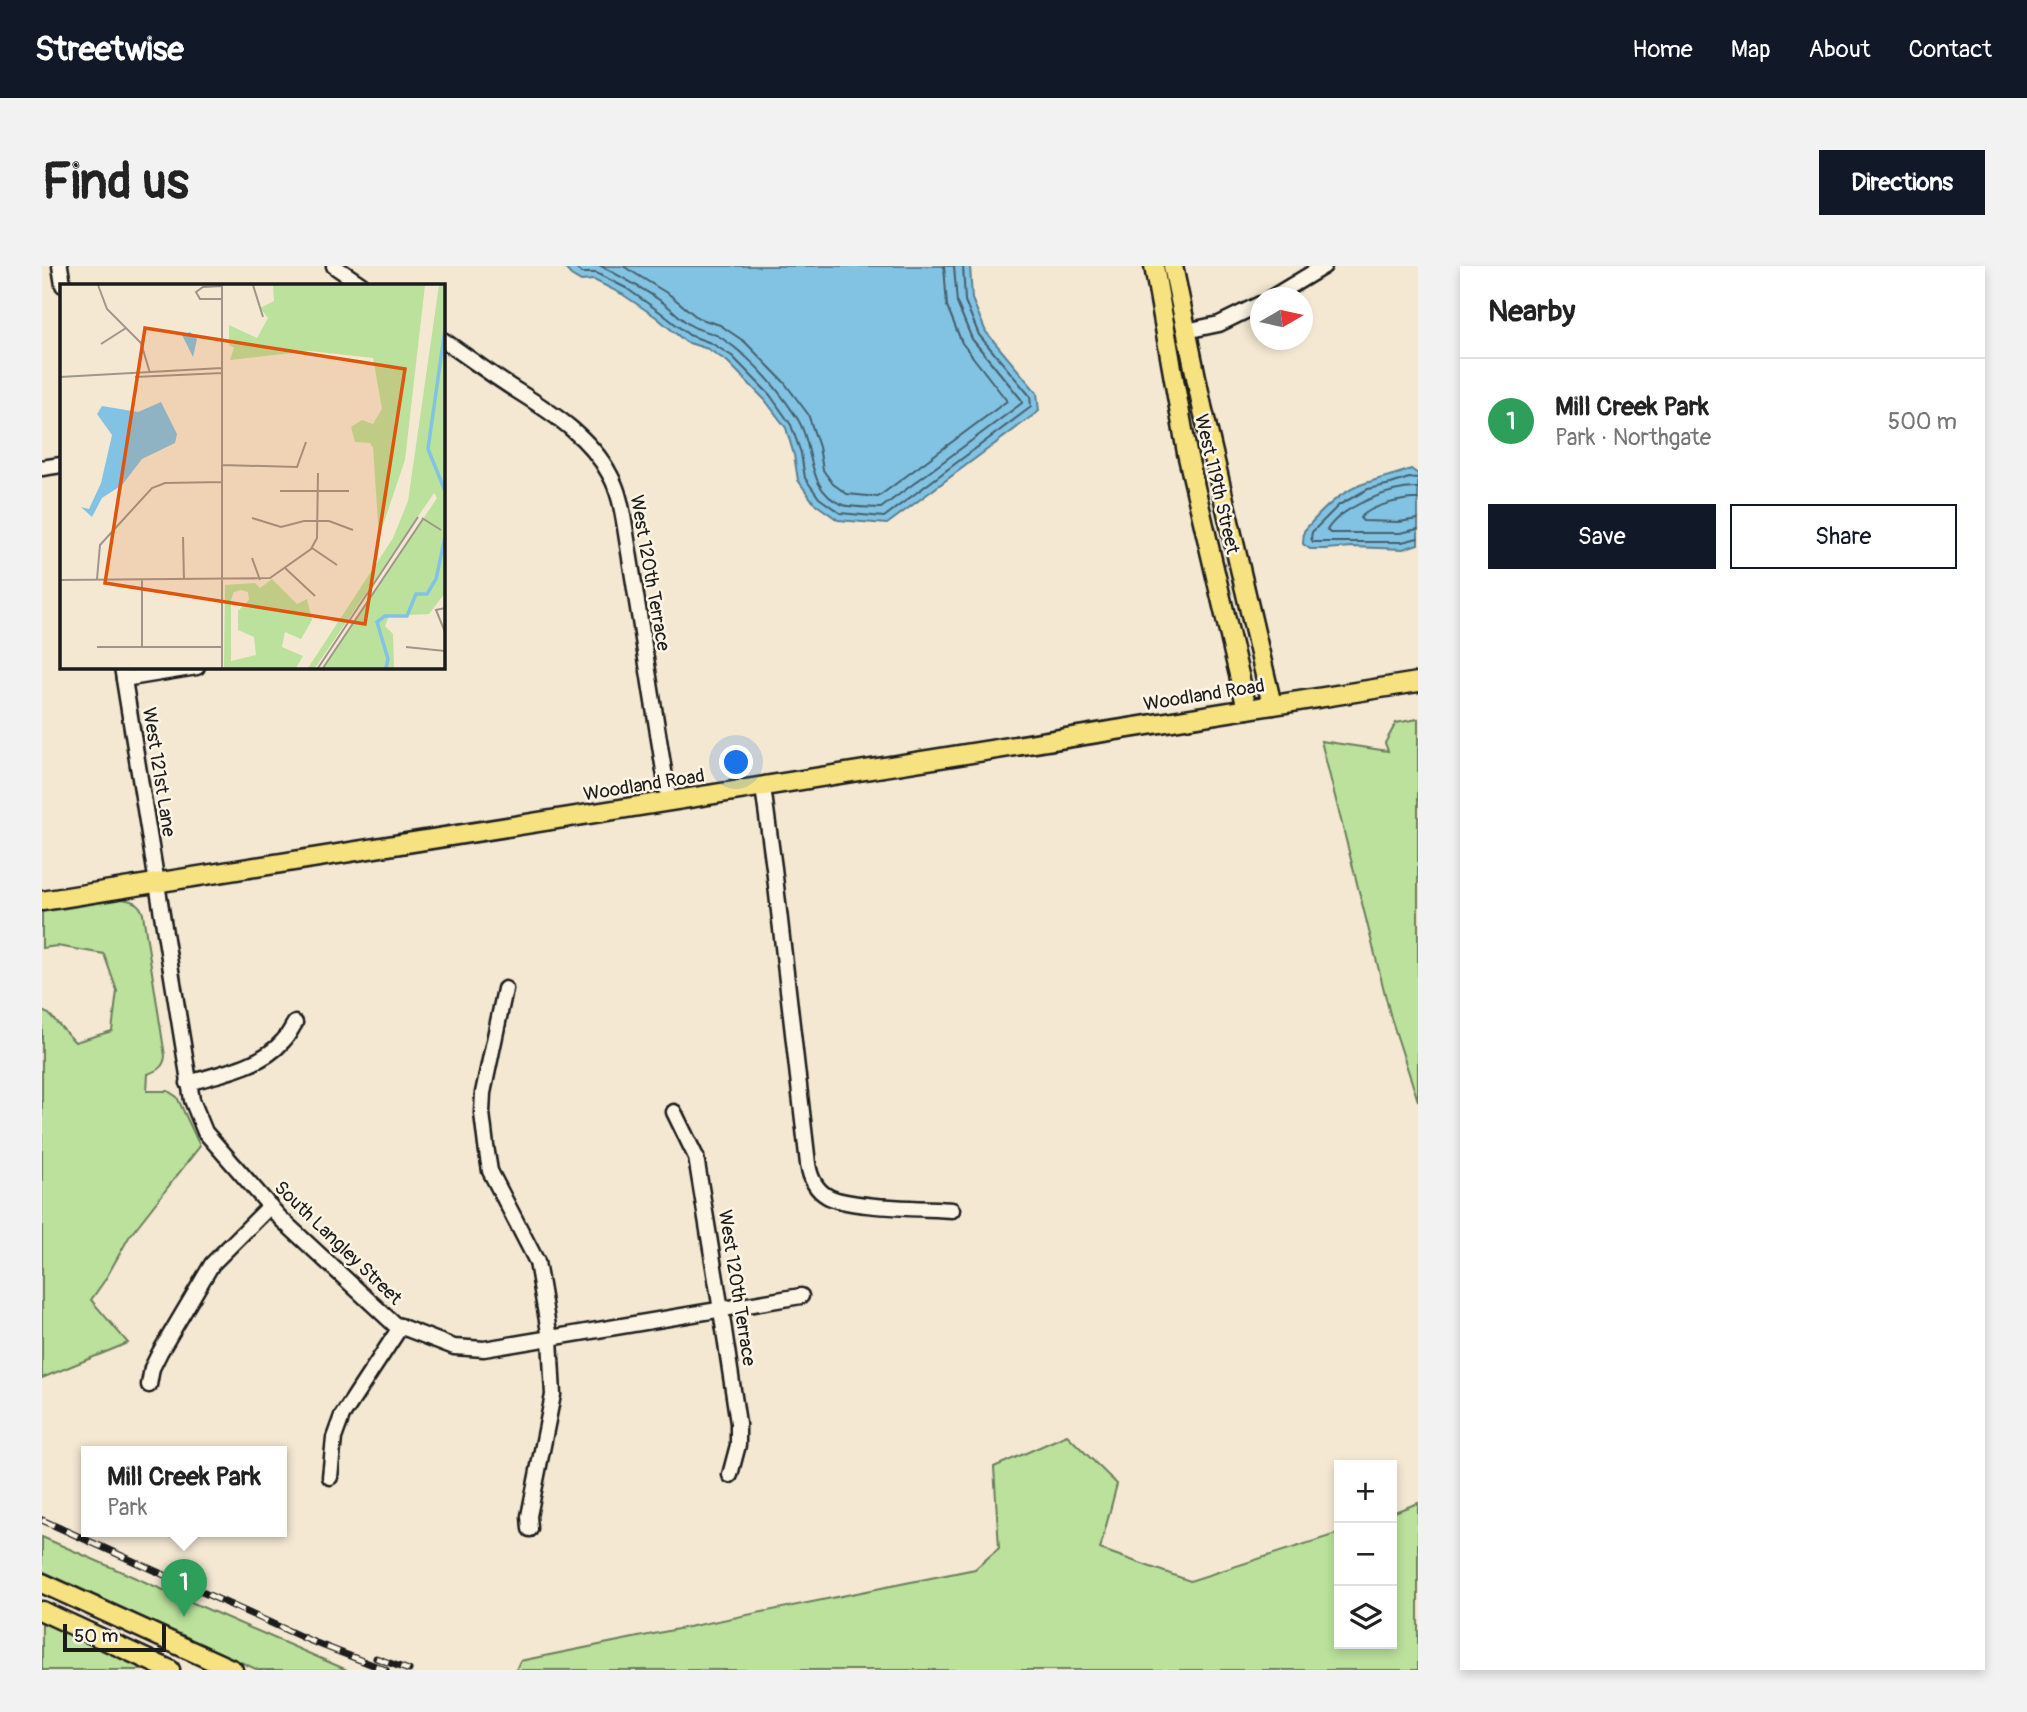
<!DOCTYPE html>
<html lang="en">
<head>
<meta charset="utf-8">
<style>
  :root { --surface:#fff; --page:#f2f2f2; --text:#222; --muted:#767676; --line:#e0e0e0; --accent:#111827 }
  body { margin:0; font-family:Pangolin,sans-serif; background:var(--page); color:var(--text) }
  .controls { position:absolute; right:21px; bottom:21px; display:grid; overflow:hidden; border-radius:0px; box-shadow:0 4px 10px #0003 }
  .controls button { width:63px; height:63px; display:grid; place-items:center; padding:0; border:0; border-bottom:2px solid var(--line); background:var(--surface); color:var(--text); font:35px sans-serif }
  .compass { position:absolute; left:1208px; top:21px; width:63px; height:63px; border-radius:50%; background:var(--surface); box-shadow:0 4px 10px #0003; rotate:81deg }
  .scale { position:absolute; left:21px; bottom:18px; width:103px; box-sizing:border-box; padding-left:7px; border:4px solid #1c1c1c; border-top:0; font-size:19px; line-height:24px; white-space:nowrap; color:#1c1c1c; -webkit-text-stroke:5px #fcf5e5; paint-order:stroke }
  .you { position:absolute; left:695px; top:497px; width:24px; height:24px; margin:-18px; border:5px solid #fff; border-radius:50%; background:#1a73e8; box-shadow:0 0 0 10px #1a73e833 }
  .badge { display:grid; place-items:center; width:46px; height:46px; border-radius:50%; background:var(--accent); color:#fff; font-size:23px; font-weight:700 }
  .pin { position:absolute; translate:-50% -58px; filter:drop-shadow(0 2px 4px #0008) }
  .pin::after { content:''; position:absolute; top:37px; width:24px; height:21px; background:inherit; clip-path:polygon(0 0,100% 0,50% 100%) }
  .popup { position:absolute; left:39px; top:1180px; width:206px; height:91px; box-sizing:border-box; display:grid; place-content:center; border-radius:0px; background:var(--surface); filter:drop-shadow(0 2px 5px #0005); font-size:23px; white-space:nowrap; color:var(--muted) }
  .popup b { font-size:26px; color:var(--text) }
  .popup::after { content:''; position:absolute; left:50%; top:100%; margin-left:-14px; border:14px solid transparent; border-top-color:var(--surface) }
  .list { margin:0; padding:0; list-style:none }
  h2 { display:flex; justify-content:space-between; align-items:center; height:91px; margin:0; padding:0 28px; font-size:30px }
  h2 small { font-size:23px; font-weight:400; color:var(--muted) }
  .list li { display:grid; grid-template-columns:46px 1fr auto; gap:21px; align-items:center; box-sizing:border-box; height:126px; padding:0 28px; border-top:2px solid var(--line) }
  .list b { display:block; font-size:26px; white-space:nowrap }
  .list p { margin:0; font-size:23px; white-space:nowrap; color:var(--muted) }
  .list em { font-size:23px; font-style:normal; color:var(--muted) }
  .actions { display:flex; gap:14px; padding:21px 28px }
  .actions a { flex:1; padding:16px 0; border:2px solid var(--accent); border-radius:0px; text-align:center; font-size:24px; color:var(--accent) }
  .actions .main { background:var(--accent); color:#fff }
  .icon { flex:none; width:38px; height:38px; fill:none; stroke:currentColor; stroke-width:2; stroke-linecap:round; stroke-linejoin:round }
  .map { position:relative; flex:none; width:1376px; height:1404px; overflow:hidden; border-radius:0px }
  header { display:flex; align-items:center; gap:42px; box-sizing:border-box; height:98px; padding:0 35px; background:var(--accent); color:#fff }
  header strong { font-size:33px }
  nav { display:flex; gap:38px; margin-inline-start:auto; font-size:24px }
  .intro { display:flex; align-items:center; justify-content:space-between; box-sizing:border-box; height:168px; padding:0 42px }
  h1 { margin:0; font-size:49px }
  .button { padding:18px 32px; border-radius:0px; background:var(--accent); color:#fff; font-size:24px; font-weight:700 }
  main { display:flex; gap:42px; padding:0 42px }
  aside { flex:1; background:var(--surface); border-radius:0px; box-shadow:0 4px 10px #0003 }
  .map>svg:first-child { display:block }
  .green { fill:#bbe19c; stroke:#6c7e5c; stroke-width:2 }
  .water { fill:#82c3e3; stroke:#598093; stroke-width:2 }
  .lines { fill:none; stroke-linecap:round; stroke-linejoin:round }
  .shore { stroke:#455f6c; stroke-width:2 }
  .minor-casing { stroke:#1c1c1c; stroke-width:19 }
  .major-casing { stroke:#1c1c1c; stroke-width:23 }
  .minor { stroke:#fcf5e5; stroke-width:14 }
  .major { stroke:#f7e281; stroke-width:18 }
  .rail-casing { stroke:#1c1c1c; stroke-width:7 }
  .rail { stroke:#fcf5e5; stroke-width:4.5; stroke-dasharray:13; stroke-linecap:butt }
  .labels { text-anchor:middle; dominant-baseline:central; stroke-width:5; stroke-linejoin:round; paint-order:stroke }
  .street-label { font-size:19px; fill:#1c1c1c; stroke:#fcf5e5 }
  .inset-river { fill:none; stroke:#82c3e3; stroke-width:3.5 }
  .inset-road { fill:none; stroke:#9e968a; stroke-width:2 }
  .view { fill:#de560d; fill-opacity:0.15; stroke:#de560d; stroke-width:3.5 }
  .inset-edge { fill:none; stroke:#1c1c1c; stroke-width:3.5 }
</style>
</head>
<body>
<header>
<strong>Streetwise</strong>
<nav><a>Home</a><a>Map</a><a>About</a><a>Contact</a></nav>
</header>
<div class="intro"><h1>Find us</h1><a class="button">Directions</a></div>
<main>
<div class="map">
<svg width="1376" height="1404" viewBox="0 0 1376 1404">
  <rect width="100%" height="100%" fill="#f4e8d3"/>
  <filter id="ink" filterUnits="userSpaceOnUse"><feTurbulence type="fractalNoise" baseFrequency=".0143" numOctaves="2"/><feDisplacementMap in="SourceGraphic" scale="14" xChannelSelector="R" yChannelSelector="G"/><feConvolveMatrix kernelMatrix="1 2 1 2 8 2 1 2 1" color-interpolation-filters="sRGB"/></filter>
  <g filter="url(#ink)">
    <!-- green -->
    <g class="green">
      <polygon points="1376,453 1376,835 1349,752 1279,475 1346,485 1343,477 1354,457"/>
      <path d="M81 633C91 635 98 637 101 648L123 790C122 801 116 804 106 808L105 825H126L135 831 158 880 87 971 63 1014 49 1034 86 1077 0 1112V745L7 748 33 776 70 765 75 725 62 688 15 680 0 682V646Z"/>
      <polygon points="1025,1169 1075,1218 1058,1283 1148,1315 1297,1267 1297,1378 1350,1378 1350,1247 1376,1237 1376,1404 474,1404 478,1395 933,1303 957,1282 952,1201"/>
      <polygon points="0,1271 305,1404 216,1404 0,1305"/>
      <polygon points="0,1346 128,1404 0,1404"/>
    </g>
    <!-- water -->
    <g class="water">
      <polygon points="521,0 928,0 930,33 944,66 995,127 997,145 845,258 796,254 772,237 756,214 752,189 744,162 723,134 686,96 666,83 644,76 614,51 580,28 552,14 539,15 529,9"/>
      <path d="M1369 203 1376 208V278L1361 283 1310 281 1283 283H1268L1261 278 1262 265C1279 245 1300 223 1327 216 1341 211 1355 209 1369 203Z"/>
    </g>
    <g class="lines">
      <!-- shore -->
      <g class="shore">
        <polyline points="530,0 540,7 554,7 584,22 618,46 647,69 669,77 690,90 728,129 749,159 759,187 763,212 777,232 798,247 842,251 989,141 988,130 937,69 923,35 921,0"/>
        <path d="M559 0C581 12 603 23 623 38 632 45 639 53 648 59 657 65 668 65 678 71 709 91 735 121 755 152 773 179 763 225 801 239 812 242 828 241 839 242L980 137 979 133 930 73 915 37 912 0"/>
        <polyline points="581,0 628,29 656,52 678,59 703,76 742,116 766,148 777,181 781,204 791,218 805,228 836,231 965,135 920,77 905,40 902,0"/>
        <polyline points="1376,213 1367,212 1349,218 1326,223 1297,239 1270,266 1269,272 1271,276 1360,276 1376,272"/>
        <path d="M1376 222C1350 221 1300 240 1285 264L1288 267H1358L1376 263"/>
        <path d="M1376 233C1361 232 1328 240 1318 252L1321 255 1357 256 1376 253"/>
      </g>
      <defs>
        <g id="minor">
          <polyline points="18,0 21,19"/>
          <polyline points="292,0 320,19"/>
          <polyline points="1229,32 1282,0"/>
          <polyline points="1144,65 1177,58 1218,38"/>
          <path d="M401 74C426 91 451 110 477 126 512 148 549 172 568 209 577 225 580 243 583 261L627 536"/>
          <polyline points="0,202 19,199"/>
          <polyline points="80,401 150,834 163,866 239,953 352,1058 412,1081 442,1083 759,1030"/>
          <polyline points="82,413 155,401"/>
          <path d="M721 521 732 602 766 898C768 911 773 923 785 930 805 942 882 942 910 944"/>
          <polyline points="463,723 441,827 440,847 444,880 448,905 495,996 508,1072 511,1129 487,1250 488,1263"/>
          <path d="M146 817C176 808 219 801 241 775 246 770 249 763 253 757"/>
          <polyline points="632,846 654,891 679,1044 696,1157 696,1179 688,1209"/>
          <polyline points="107,1119 110,1102 118,1086 170,998 228,940"/>
          <polyline points="288,1211 292,1172 300,1150 359,1060"/>
        </g>
        <g id="major">
          <polyline points="1112,0 1145,187 1205,443"/>
          <polyline points="1131,0 1160,140 1230,439"/>
          <polyline points="0,635 1376,416"/>
          <polyline points="0,1317 191,1404"/>
          <polyline points="0,1345 128,1404"/>
        </g>
      </defs>
      <!-- minor casing -->
      <use href="#minor" class="minor-casing"/>
      <!-- major casing -->
      <use href="#major" class="major-casing"/>
      <!-- minor -->
      <use href="#minor" class="minor"/>
      <!-- major -->
      <use href="#major" class="major"/>
      <defs>
        <g id="rail">
          <polyline points="0,1254 269,1375 344,1404"/>
          <polyline points="334,1392 367,1404"/>
        </g>
      </defs>
      <!-- rail casing -->
      <use href="#rail" class="rail-casing"/>
      <!-- rail -->
      <use href="#rail" class="rail"/>
    </g>
  </g>
  <g class="labels">
    <!-- street labels -->
    <g class="street-label">
      <text transform="translate(1175 218) rotate(77)">West 119th Street</text>
      <text transform="translate(608 307) rotate(80)">West 120th Terrace</text>
      <text transform="translate(1162 429) rotate(-9)">Woodland Road</text>
      <text transform="translate(117 506) rotate(81)">West 121st Lane</text>
      <text transform="translate(602 519) rotate(-9)">Woodland Road</text>
      <text transform="translate(296 977) rotate(44)">South Langley Street</text>
      <text transform="translate(695 1022) rotate(81)">West 120th Terrace</text>
    </g>
  </g>
  <!-- overview -->
  <g transform="translate(18 18)">
    <rect width="385" height="385" fill="#f4e8d3"/>
    <path d="M213 1H365L345 176 319 253 313 164 310 159 295 158 291 143 302 136 313 140 322 125 313 74 250 67 170 76 174 64 169 61V41L197 54 208 34 200 24 214 17ZM379 1H385V309L369 330 329 332 325 342 333 350 334 384H264L377 214 374 209 255 384H248L333 254 348 217ZM212 295 237 320 247 315 252 336 241 355 225 348 222 363 243 372 236 384H164L165 301 195 299 200 304ZM181 306 188 308 189 316 178 327V346L194 353 196 371 171 377V316L174 308Z" fill="#bbe19c" fill-rule="evenodd"/>
    <path d="M130 48 137 55 133 73 122 51ZM101 118 117 150 115 159 82 175 62 201 42 214 32 233 21 223 29 225 41 199 52 151 37 130 42 122 78 128Z" fill="#82c3e3"/>
    <path class="inset-river" d="M385 45 368 165 385 207M326 384 328 375 317 338 325 332H347L356 310H367L376 295 385 253"/>
    <path class="inset-road" d="M38 1 47 25 81 59 90 89M162 1V384M193 1 203 33M162 15H140L136 8 143 3 162 2M41 60 66 44M0 93 162 84M75 93 162 89M162 181 237 183 246 158M220 207H289M192 234 221 243 244 237H269L293 246M362 234 381 246M123 253 124 296M252 264 277 281M192 274 200 296M225 284 255 312M37 295 40 261 92 204 105 199 162 198M0 296 210 294 251 265 257 254 258 189M385 324 376 326 385 348M37 363H162M82 363V296M346 363 385 367M258 384 358 233M263 384 363 235"/>
    <path class="view" d="M85 44 345 85 305 340 45 299Z"/>
    <rect width="385" height="385" class="inset-edge"/>
  </g>
</svg>
<div class="controls">
<button>+</button>
<button>−</button>
<button><svg class="icon" aria-label="layers" viewBox="0 0 24 24"><path d="M12 4l9 5-9 5-9-5zM3 14l9 5 9-5"/></svg></button>
</div>
<svg class="compass" viewBox="-18 -18 36 36"><path d="M0-13l5 13h-10z" fill="#e53935"/><path d="M0 13l5-13h-10z" fill="#767676"/></svg>
<div class="scale">50 m</div>
<div class="you"></div>
<div class="pin badge" style="left:142px;top:1351px;background:#2e9e5b">1</div>
<div class="popup"><b>Mill Creek Park</b>Park</div>
</div>
<aside>
<h2>Nearby<small></small></h2>
<ul class="list">
<li><span class="badge" style="background:#2e9e5b">1</span><div><b>Mill Creek Park</b><p>Park · Northgate</p></div><em>500 m</em></li>
</ul>
<div class="actions"><a class="main">Save</a><a>Share</a></div>
</aside>
</main>
</body>
</html>
